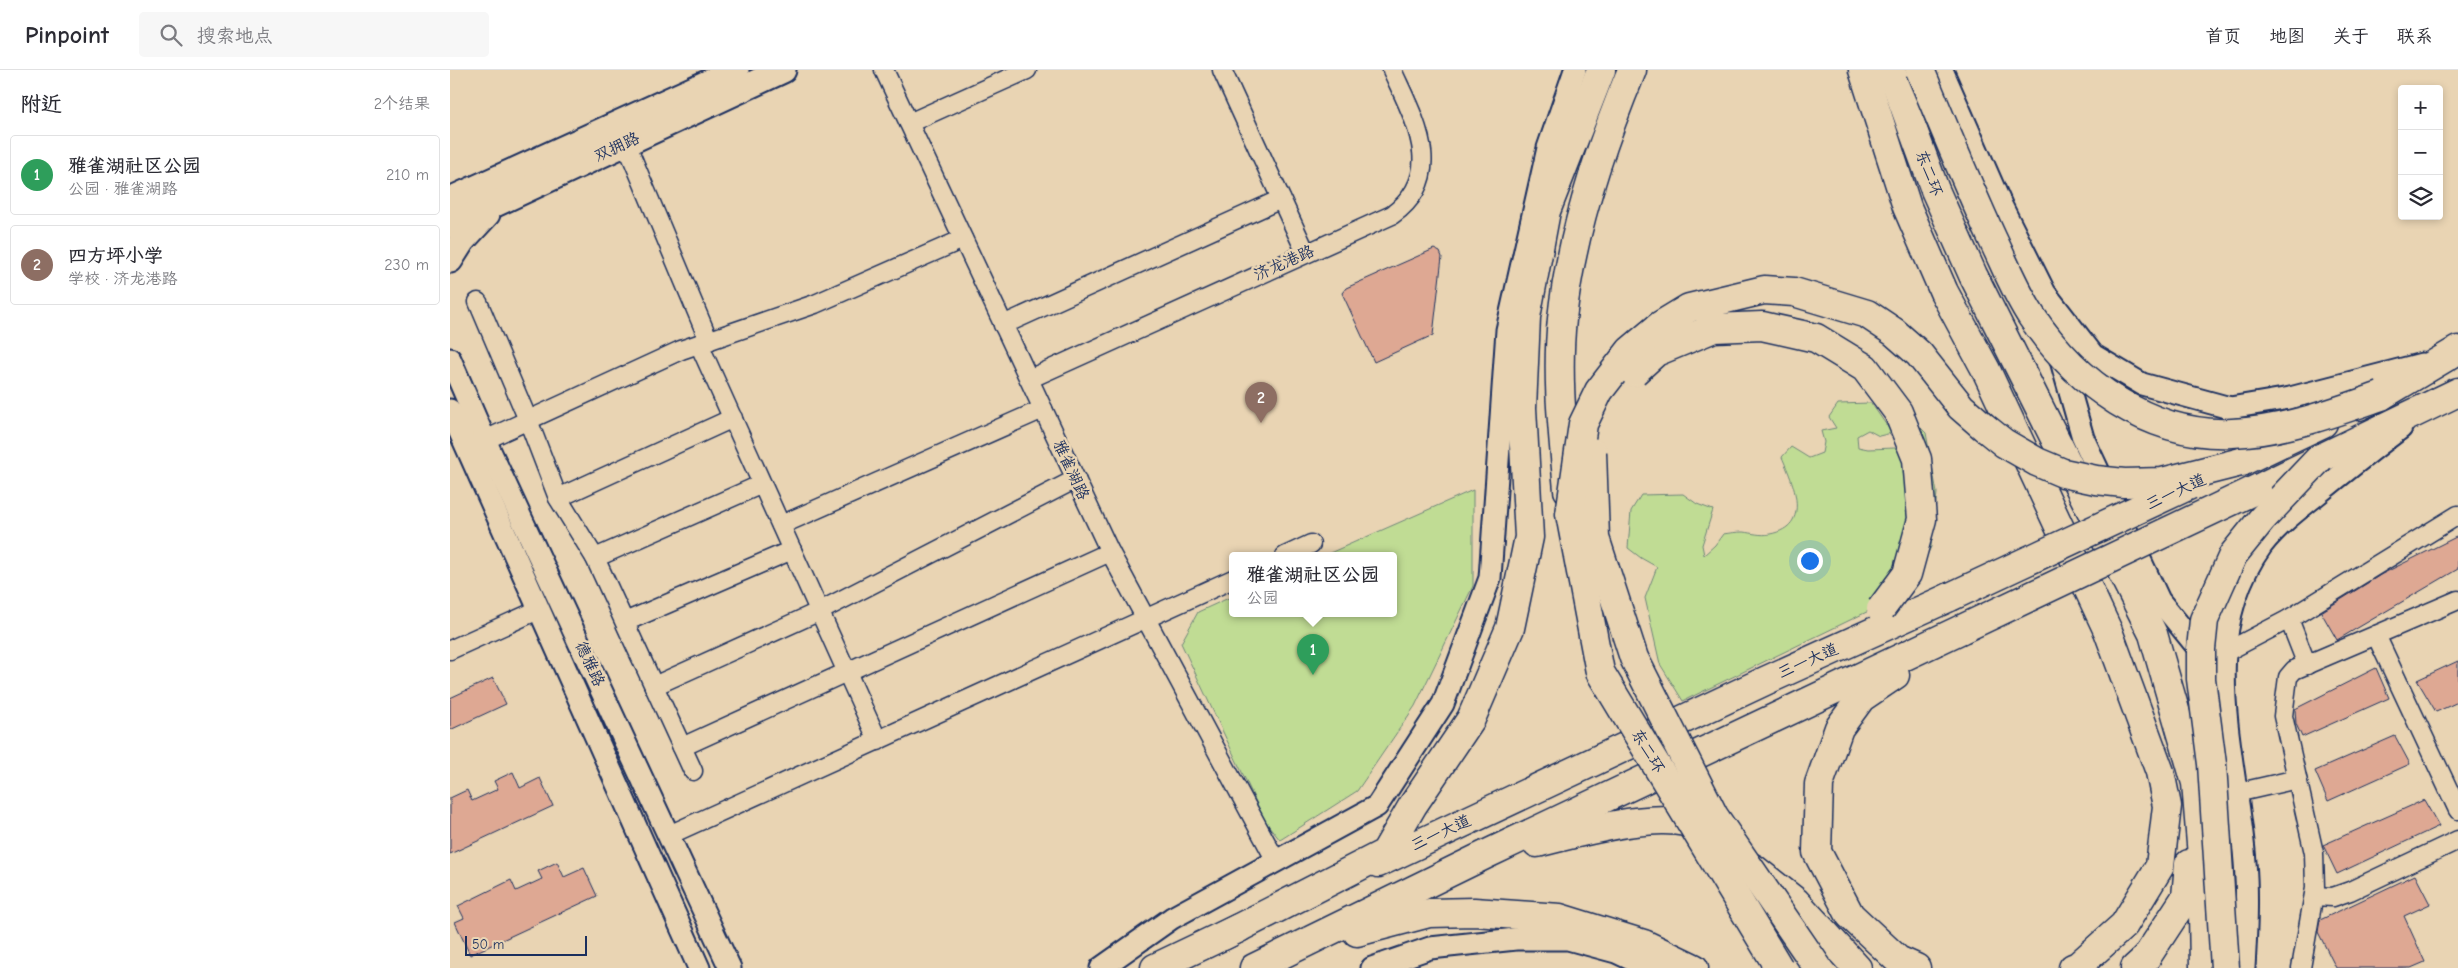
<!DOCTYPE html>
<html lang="zh">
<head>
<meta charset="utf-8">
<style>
  :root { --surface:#fff; --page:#f7f7f7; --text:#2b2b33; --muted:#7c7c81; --line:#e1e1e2; --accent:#c8321e }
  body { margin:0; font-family:"Comic Neue","LXGW WenKai TC",sans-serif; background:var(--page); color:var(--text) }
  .controls { position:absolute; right:15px; top:15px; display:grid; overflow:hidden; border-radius:5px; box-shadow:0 2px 8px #0003 }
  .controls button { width:45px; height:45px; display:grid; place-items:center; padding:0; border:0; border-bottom:1px solid var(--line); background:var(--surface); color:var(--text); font:25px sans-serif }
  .scale { position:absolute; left:15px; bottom:12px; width:122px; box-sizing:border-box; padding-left:5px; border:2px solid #1b2f5e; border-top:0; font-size:14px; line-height:18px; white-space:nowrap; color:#1b2f5e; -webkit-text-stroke:4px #e9d4b3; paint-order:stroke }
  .you { position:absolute; left:1359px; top:490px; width:18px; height:18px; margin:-12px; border:4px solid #fff; border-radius:50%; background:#1a73e8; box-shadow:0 0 0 8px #1a73e833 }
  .badge { display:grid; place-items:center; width:32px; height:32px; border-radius:50%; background:var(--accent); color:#fff; font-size:16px; font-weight:700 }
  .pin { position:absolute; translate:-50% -41px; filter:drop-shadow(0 1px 2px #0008) }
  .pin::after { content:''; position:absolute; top:26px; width:18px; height:15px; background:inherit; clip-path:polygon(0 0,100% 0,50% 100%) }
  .popup { position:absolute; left:779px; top:482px; width:168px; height:65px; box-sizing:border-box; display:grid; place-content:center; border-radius:5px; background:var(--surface); filter:drop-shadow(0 1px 4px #0005); font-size:16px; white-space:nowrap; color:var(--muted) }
  .popup b { font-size:19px; color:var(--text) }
  .popup::after { content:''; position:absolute; left:50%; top:100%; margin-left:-10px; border:10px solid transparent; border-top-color:var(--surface) }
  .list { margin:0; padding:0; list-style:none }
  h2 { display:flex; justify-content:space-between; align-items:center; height:65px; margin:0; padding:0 20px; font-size:21px }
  h2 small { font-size:16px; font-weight:400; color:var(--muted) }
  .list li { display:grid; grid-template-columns:32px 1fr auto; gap:15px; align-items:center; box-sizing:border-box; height:80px; margin:0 10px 10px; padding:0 10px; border:1px solid var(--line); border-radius:5px }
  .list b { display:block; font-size:19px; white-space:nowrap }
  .list p { margin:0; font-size:16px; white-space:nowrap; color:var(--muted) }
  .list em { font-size:16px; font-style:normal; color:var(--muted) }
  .icon { flex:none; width:28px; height:28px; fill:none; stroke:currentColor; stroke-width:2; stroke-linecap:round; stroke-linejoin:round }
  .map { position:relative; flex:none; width:2008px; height:898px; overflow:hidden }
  header { display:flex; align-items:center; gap:30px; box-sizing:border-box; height:70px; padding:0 25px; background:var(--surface); border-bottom:1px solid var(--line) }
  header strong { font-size:24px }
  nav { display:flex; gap:28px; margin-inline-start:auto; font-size:18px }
  .search { width:350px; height:45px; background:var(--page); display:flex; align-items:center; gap:12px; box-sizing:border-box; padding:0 18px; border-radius:5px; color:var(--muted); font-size:19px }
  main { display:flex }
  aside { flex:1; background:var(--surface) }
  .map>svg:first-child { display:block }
  .green { fill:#c0dc94; stroke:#6e8679 }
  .building { fill:#dea893; stroke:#1b2f5e }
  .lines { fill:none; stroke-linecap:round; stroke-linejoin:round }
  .minor-casing { stroke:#1b2f5e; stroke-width:21 }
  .tertiary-casing { stroke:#1b2f5e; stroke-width:25 }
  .secondary-casing { stroke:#1b2f5e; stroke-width:29 }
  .trunk-casing { stroke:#1b2f5e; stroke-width:31 }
  .minor { stroke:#e9d4b3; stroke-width:18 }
  .tertiary { stroke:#e9d4b3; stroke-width:21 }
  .secondary { stroke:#e9d4b3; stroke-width:25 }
  .trunk { stroke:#e9d4b3; stroke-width:28 }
  .trunk-bridge-casing { stroke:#1b2f5e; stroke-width:31; stroke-linecap:butt }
  .trunk-bridge { stroke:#e9d4b3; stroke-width:28 }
  .labels { text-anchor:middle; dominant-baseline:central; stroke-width:5; stroke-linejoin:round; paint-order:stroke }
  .street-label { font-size:16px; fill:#1b2f5e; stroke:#e9d4b3 }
</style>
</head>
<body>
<header>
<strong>Pinpoint</strong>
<div class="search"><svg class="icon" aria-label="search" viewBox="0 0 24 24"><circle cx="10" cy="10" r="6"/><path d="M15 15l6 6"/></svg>搜索地点</div>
<nav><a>首页</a><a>地图</a><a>关于</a><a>联系</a></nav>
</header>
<main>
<aside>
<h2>附近<small>2个结果</small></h2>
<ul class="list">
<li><span class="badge" style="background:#2e9e5b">1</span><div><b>雅雀湖社区公园</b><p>公园 · 雅雀湖路</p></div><em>210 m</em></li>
<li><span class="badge" style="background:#8d6e63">2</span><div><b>四方坪小学</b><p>学校 · 济龙港路</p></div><em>230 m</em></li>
</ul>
</aside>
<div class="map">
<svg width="2008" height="898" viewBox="0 0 2008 898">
  <rect width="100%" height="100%" fill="#e9d4b3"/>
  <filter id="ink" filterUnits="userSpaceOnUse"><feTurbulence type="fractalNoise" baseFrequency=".02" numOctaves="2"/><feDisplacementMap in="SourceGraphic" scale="10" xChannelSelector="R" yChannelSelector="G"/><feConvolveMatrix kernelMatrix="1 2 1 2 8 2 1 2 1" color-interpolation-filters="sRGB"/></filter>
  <g filter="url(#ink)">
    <!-- green -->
    <g class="green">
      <path d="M1421 333 1442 363 1429 366 1418 360 1407 366 1408 377 1418 379 1445 378 1449 382 1464 351 1476 363 1487 423 1481 477 1458 522 1233 631 1210 594 1195 528 1207 497 1191 488 1178 478 1181 441 1191 425 1233 424 1247 434 1263 440 1252 475 1254 485 1265 475 1273 464C1280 463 1287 462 1293 462 1302 463 1311 466 1320 464 1363 456 1343 413 1332 387L1341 377 1359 388 1372 383 1374 372 1371 361 1386 358 1379 347 1388 334Z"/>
      <polygon points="1023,420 1023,516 965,636 907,721 830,770 815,751 731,573 748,542 783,526 783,544 943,544 943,486 873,486"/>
    </g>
    <!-- building -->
    <g class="building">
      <polygon points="984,179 990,182 992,187 983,265 924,292 892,223 896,218"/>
      <polygon points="2008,466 2008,499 1887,570 1871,542 1932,504"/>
      <polygon points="2008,591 2008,632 1986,642 1967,610"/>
      <polygon points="1926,598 1939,628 1852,667 1846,654 1845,639"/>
      <polygon points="43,608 56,634 0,660 0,628"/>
      <polygon points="1945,666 1960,694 1878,731 1865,701"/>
      <polygon points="63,702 70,718 90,708 103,736 0,784 0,728 17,720 22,731 48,719 44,711"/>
      <polygon points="1974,730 1989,756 1887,804 1873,775"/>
      <polygon points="107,792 114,807 134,798 147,826 20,885 5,852 14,848 8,836 61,810 66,821 92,809 88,801"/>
      <polygon points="1965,805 1980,834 1954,846 1975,892 1961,898 1886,898 1868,862 1870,850"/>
    </g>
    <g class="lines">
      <defs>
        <g id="minor">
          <polyline points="434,0 660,482 826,791"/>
          <polyline points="772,0 856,183"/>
          <polyline points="459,53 577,0"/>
          <polyline points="176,73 259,271"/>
          <polyline points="28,232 78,350 108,428 145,488 243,701"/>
          <polyline points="553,255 831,129"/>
          <polyline points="249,274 428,671"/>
          <path d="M579 309 942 145C998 105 964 49 942 0"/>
          <polyline points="35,370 231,280 365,234 513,169"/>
          <polyline points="108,428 283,348"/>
          <polyline points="331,455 593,339"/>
          <polyline points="835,486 861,474"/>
          <polyline points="145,488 312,414"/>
          <polyline points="1839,549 1857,595"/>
          <polyline points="175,552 342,480"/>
          <polyline points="1926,565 2008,740"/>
          <polyline points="0,580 88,540"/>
          <polyline points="1774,583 1839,549 2008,445"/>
          <polyline points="204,616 370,541 626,409"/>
          <polyline points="232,677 660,482"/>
          <polyline points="1786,723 1847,709"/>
          <polyline points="219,765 783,509"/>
          <polyline points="1864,826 1883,827 1900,821 2008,770"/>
          <polyline points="1851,898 1865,818 1864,783 1833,646 1838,607 1844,600 2008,530"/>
        </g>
        <g id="tertiary">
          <polyline points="1492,0 1552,137 1595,223 1643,285 1692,314 1780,338 1840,328 1972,294"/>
          <polyline points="1608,280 1633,368 1709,530 1756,588"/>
          <polyline points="0,289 35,370 280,898"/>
          <polyline points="0,340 249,898"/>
          <polyline points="651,898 722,848 927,736 993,634 1040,508 1057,260 1098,78 1125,0"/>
          <polyline points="922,898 980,878 1066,869 1118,869 1166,882 1200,898"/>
          <path d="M1794 898C1796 863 1798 827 1795 792 1787 687 1744 569 1812 475 1827 456 1846 441 1865 426 1893 403 1922 380 1951 358"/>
        </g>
        <g id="secondary">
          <polyline points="0,130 286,0"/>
          <polyline points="0,155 333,0"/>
          <polyline points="0,190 12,171 37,144"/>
        </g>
        <g id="trunk">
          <polyline points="1413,0 1457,137 1494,222 1536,300 1658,561 1710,702 1717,736 1710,796 1674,855 1628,896 1623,898"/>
          <polyline points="1441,0 1485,120 1523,205 1703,564 1746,713 1752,786 1754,898"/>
          <polyline points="1909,336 1931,326 2008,280"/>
          <polyline points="1791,392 1873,353"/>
          <polyline points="1807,419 2008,322"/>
          <path d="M1118 420C1113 364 1106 306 1112 249 1121 163 1149 79 1182 0"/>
          <polyline points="1445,605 1411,628 1389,658 1369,714 1367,782 1400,845 1448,890 1466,898"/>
          <path d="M1087 773C1128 763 1224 734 1258 762"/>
          <polyline points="928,793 1315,611 1500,527"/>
          <polyline points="1303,798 1346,832 1407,898"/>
          <polyline points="907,862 979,843 1024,842 1110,848 1194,874 1244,898"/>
          <polyline points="773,866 935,783 963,735 1021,649 1060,558 1079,467 1072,338 1076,247 1096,141 1151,0"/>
          <polyline points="705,898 789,858"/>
          <polyline points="804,898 1037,784 1512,559"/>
          <polyline points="1685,898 1696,888 1736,827 1739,794"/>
        </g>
      </defs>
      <!-- minor casing -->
      <use href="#minor" class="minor-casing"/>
      <!-- tertiary casing -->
      <use href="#tertiary" class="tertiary-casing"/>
      <!-- secondary casing -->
      <use href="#secondary" class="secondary-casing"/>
      <!-- trunk casing -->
      <use href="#trunk" class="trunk-casing"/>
      <!-- minor -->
      <use href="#minor" class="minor"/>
      <!-- tertiary -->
      <use href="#tertiary" class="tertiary"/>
      <!-- secondary -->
      <use href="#secondary" class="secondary"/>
      <!-- trunk -->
      <use href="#trunk" class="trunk"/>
      <defs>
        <g id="trunk-bridge">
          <path d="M1470 0C1494 57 1517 114 1543 170 1555 195 1566 223 1582 247 1626 313 1699 367 1782 363 1834 361 1882 343 1931 326"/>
          <polyline points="1184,302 1206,282 1264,258 1312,256 1366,268 1415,298 1448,342 1467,389 1472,449 1457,504 1431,539"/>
          <polyline points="1142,382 1145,468 1184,588 1264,746 1368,898"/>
          <polyline points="1500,527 1740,415"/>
          <polyline points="1512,559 1807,419"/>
          <polyline points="1329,898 1150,602 1120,444 1133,354 1149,321 1180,281 1211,255 1239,238 1314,220 1344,222 1417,244 1444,262 1469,284 1511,337 1534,357 1554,373 1587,392 1613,403 1646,410 1674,413 1712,412 1791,392"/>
          <polyline points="1775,898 1762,694 1751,609 1751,579 1754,550 1783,485 1812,449 1870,388"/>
        </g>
      </defs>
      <!-- trunk-bridge casing -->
      <use href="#trunk-bridge" class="trunk-bridge-casing"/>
      <!-- trunk-bridge -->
      <use href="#trunk-bridge" class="trunk-bridge"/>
    </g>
  </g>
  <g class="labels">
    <!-- street labels -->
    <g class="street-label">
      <text transform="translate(167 77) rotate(-25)">双拥路</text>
      <text transform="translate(1479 103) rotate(69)">东二环</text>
      <text transform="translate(834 193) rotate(-24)">济龙港路</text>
      <text transform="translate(621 400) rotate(65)">雅雀湖路</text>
      <text transform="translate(1726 422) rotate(-25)">三一大道</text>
      <text transform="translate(1358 591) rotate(-24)">三一大道</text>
      <text transform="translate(140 594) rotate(65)">德雅路</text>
      <text transform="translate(1198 681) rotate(59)">东二环</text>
      <text transform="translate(991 763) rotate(-25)">三一大道</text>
    </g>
  </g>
</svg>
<div class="controls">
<button>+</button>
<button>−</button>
<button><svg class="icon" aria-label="layers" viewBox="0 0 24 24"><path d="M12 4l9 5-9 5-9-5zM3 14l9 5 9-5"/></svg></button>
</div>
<div class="scale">50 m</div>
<div class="you"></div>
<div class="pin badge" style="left:863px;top:605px;background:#2e9e5b">1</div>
<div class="popup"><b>雅雀湖社区公园</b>公园</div>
<div class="pin badge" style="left:811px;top:353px;background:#8d6e63">2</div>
</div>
</main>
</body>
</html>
